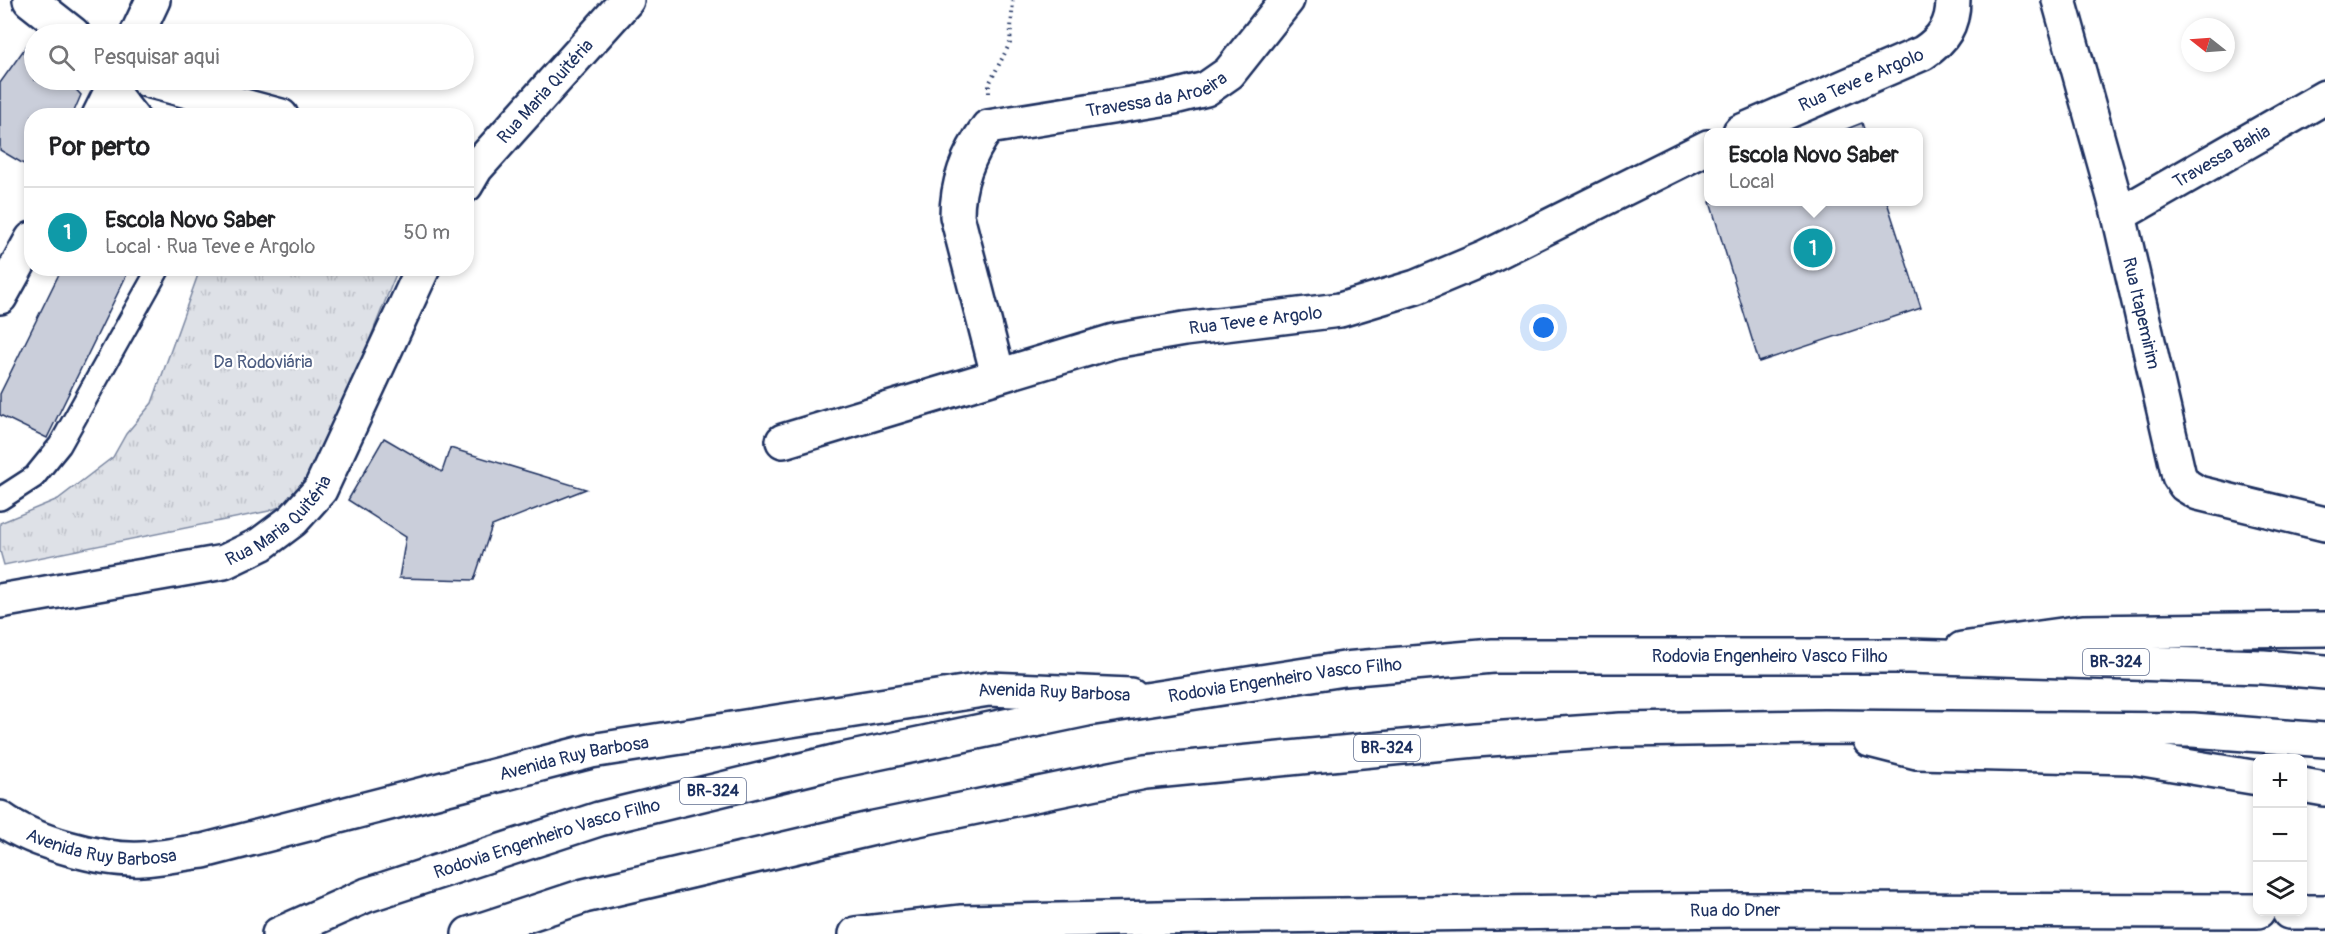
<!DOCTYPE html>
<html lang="pt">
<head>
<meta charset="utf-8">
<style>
  :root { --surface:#fff; --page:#f2f2f2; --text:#202124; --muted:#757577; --line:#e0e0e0; --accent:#7c3aed }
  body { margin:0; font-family:Pangolin,sans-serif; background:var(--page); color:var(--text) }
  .controls { position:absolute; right:18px; bottom:18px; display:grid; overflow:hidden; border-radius:12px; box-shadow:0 3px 9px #0003 }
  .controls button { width:54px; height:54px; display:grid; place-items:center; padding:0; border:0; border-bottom:2px solid var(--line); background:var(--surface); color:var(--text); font:30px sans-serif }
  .compass { position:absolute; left:2181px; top:18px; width:54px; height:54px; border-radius:50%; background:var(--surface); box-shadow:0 3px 9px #0003; rotate:287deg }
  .you { position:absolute; left:1544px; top:328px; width:21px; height:21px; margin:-15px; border:4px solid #fff; border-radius:50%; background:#1a73e8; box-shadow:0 0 0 9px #1a73e833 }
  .badge { display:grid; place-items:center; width:39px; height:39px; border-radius:50%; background:var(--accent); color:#fff; font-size:20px; font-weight:700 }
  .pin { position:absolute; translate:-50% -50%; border:3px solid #fff; box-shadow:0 2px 6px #0006 }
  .popup { position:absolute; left:1704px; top:128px; width:219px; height:78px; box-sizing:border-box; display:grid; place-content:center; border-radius:12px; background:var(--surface); filter:drop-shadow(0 2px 4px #0005); font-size:20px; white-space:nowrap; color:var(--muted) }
  .popup b { font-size:22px; color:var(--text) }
  .popup::after { content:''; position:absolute; left:50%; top:100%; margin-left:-12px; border:12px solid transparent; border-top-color:var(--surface) }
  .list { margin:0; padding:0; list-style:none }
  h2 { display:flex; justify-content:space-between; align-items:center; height:78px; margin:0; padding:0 24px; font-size:26px }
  h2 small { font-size:20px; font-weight:400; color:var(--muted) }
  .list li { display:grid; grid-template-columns:39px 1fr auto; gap:18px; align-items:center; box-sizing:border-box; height:90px; padding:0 24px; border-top:2px solid var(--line) }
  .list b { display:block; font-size:22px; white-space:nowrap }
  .list p { margin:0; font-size:20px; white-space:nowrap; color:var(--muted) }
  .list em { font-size:20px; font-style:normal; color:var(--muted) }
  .icon { flex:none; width:33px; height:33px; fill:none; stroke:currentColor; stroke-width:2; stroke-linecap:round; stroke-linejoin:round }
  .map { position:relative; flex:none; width:2325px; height:934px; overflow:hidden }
  .search { position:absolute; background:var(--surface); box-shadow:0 3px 9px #0003; left:24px; top:24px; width:450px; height:66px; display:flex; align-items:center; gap:15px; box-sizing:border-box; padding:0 21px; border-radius:33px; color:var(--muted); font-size:22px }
  .panel { position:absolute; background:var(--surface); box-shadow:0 3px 9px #0003; left:24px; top:108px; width:450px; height:168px; border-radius:24px }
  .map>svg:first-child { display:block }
  .park { fill:url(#park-tufts); stroke:#7c88a2; stroke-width:1.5 }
  .building { fill:#caceda; stroke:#1b2f5e; stroke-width:1.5 }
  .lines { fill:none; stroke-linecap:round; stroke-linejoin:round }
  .lane-casing { stroke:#1b2f5e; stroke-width:26 }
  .street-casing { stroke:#1b2f5e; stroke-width:38 }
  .secondary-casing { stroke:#1b2f5e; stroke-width:38 }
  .highway-casing { stroke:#1b2f5e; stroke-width:38 }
  .path { stroke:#1b2f5e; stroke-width:4; stroke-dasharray:1.5 4.5; stroke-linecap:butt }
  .lane { stroke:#fff; stroke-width:21 }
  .street { stroke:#fff; stroke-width:33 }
  .secondary { stroke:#fff; stroke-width:33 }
  .highway { stroke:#fff; stroke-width:33 }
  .labels { text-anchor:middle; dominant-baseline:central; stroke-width:4.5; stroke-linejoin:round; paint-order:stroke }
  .shield { fill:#fff; stroke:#5f6d8e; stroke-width:1.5 }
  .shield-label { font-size:16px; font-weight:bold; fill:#1b2f5e }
  .street-label { font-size:18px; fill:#1b2f5e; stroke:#fff }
  .park-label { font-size:18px; fill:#4c5c80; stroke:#fff }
</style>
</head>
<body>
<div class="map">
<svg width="2325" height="934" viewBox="0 0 2325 934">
  <defs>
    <pattern id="park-tufts" width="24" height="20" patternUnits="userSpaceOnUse" patternTransform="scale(1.5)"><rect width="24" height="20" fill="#dee1e7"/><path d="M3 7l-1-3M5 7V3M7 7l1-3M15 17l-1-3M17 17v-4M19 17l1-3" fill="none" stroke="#bec1c9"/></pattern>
  </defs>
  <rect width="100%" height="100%" fill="#fff"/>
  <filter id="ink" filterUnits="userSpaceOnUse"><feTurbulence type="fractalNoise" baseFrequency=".0167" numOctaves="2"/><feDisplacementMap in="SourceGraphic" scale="12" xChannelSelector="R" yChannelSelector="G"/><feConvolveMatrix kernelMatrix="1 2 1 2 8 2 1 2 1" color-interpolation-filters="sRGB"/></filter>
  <g filter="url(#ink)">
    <!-- park -->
    <polygon class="park" points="200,269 398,269 328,443 297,500 269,511 4,565 0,551 0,523 58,499 113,457 126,434 152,403"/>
    <!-- building -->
    <g class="building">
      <polygon points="30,41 34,46 34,80 67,80 81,95 72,116 32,116 32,169 0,150 0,83"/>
      <polygon points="1862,123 1865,132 1839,132"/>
      <polygon points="1710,202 1887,202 1921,308 1759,362"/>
      <polygon points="62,268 130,268 47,438 0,415 0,394"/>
      <polygon points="384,438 442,472 450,448 586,489 492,526 474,580 399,578 406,537 348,500"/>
    </g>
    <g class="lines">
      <defs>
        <g id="lane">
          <polyline points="115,87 138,116"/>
          <polyline points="0,499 34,477 60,445 159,268"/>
        </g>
        <g id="street">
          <polyline points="30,0 73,34"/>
          <path id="s1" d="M2059 0 2119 215 2179 476 2185 485 2198 493 2325 524"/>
          <polyline points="137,34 153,0"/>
          <polyline points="147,80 281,116"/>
          <polyline points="99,116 117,80"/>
          <path id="s2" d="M1740 132 1923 53C1943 40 1953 25 1953 0"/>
          <path id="s3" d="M466 185 476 168 627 0"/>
          <path id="s4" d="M2119 215 2325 97"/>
          <polyline points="0,297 32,239"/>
          <path id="s5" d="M998 375 957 216C957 182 968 154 988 127L1174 97 1206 89 1229 73 1287 0"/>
          <path id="s6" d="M783 441 1114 341 1184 329 1340 310 1416 287 1485 258 1708 147"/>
          <path id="s7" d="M0 601 224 562 261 544 293 520 320 490 423 268"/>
        </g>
        <g id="secondary">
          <polyline points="1962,649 2083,632 2325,629"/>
          <path id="s8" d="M0 818C33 842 102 861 142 859 162 858 183 853 203 851L591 751 989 689 1130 695"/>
          <polyline points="2289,912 2325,912"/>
          <path id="s9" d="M856 934 962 922 1257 916 1739 910 2258 911"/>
        </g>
        <g id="highway">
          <polyline points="1870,740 1917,752 2131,757 2258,778"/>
          <polyline points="2302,785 2325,789"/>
          <path id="s10" d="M279 934 367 895 599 819 838 761 1087 709 1344 669 1493 656H1908L2263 667 2325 672"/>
          <polyline points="469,934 584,896 874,828 1145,772 1475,740 1621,730 1824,727 2193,730 2325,740"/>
        </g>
      </defs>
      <!-- lane casing -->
      <use href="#lane" class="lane-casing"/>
      <!-- street casing -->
      <use href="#street" class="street-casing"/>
      <!-- secondary casing -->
      <use href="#secondary" class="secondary-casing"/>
      <!-- highway casing -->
      <use href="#highway" class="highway-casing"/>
      <!-- path -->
      <polyline class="path" points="989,93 989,84 1010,43 1013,0"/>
      <!-- lane -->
      <use href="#lane" class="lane"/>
      <!-- street -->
      <use href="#street" class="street"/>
      <!-- secondary -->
      <use href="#secondary" class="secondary"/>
      <!-- highway -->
      <use href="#highway" class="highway"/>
    </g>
  </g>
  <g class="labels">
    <!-- shield labels -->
    <g class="shield">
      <rect x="2083" y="649" width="66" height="26" rx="4.5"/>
      <rect x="1354" y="735" width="66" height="26" rx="4.5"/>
      <rect x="680" y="778" width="66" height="26" rx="4.5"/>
    </g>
    <g class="shield-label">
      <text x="2116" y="662">BR-324</text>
      <text x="1387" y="748">BR-324</text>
      <text x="713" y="791">BR-324</text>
    </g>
    <!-- street labels -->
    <g class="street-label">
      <text stroke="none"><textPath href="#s2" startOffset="132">Rua Teve e Argolo</textPath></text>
      <text stroke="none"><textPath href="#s3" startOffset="123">Rua Maria Quitéria</textPath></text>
      <text stroke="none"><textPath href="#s5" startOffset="432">Travessa da Aroeira</textPath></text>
      <text stroke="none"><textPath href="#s4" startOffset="118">Travessa Bahia</textPath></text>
      <text stroke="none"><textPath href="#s1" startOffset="324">Rua Itapemirim</textPath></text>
      <text stroke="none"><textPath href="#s6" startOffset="489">Rua Teve e Argolo</textPath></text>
      <text stroke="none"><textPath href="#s7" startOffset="297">Rua Maria Quitéria</textPath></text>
      <text stroke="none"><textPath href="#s10" startOffset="1527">Rodovia Engenheiro Vasco Filho</textPath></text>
      <text stroke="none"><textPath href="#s10" startOffset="1041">Rodovia Engenheiro Vasco Filho</textPath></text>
      <text stroke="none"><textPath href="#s8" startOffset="1080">Avenida Ruy Barbosa</textPath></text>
      <text stroke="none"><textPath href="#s8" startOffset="594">Avenida Ruy Barbosa</textPath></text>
      <text stroke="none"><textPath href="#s10" startOffset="285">Rodovia Engenheiro Vasco Filho</textPath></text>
      <text stroke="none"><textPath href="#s8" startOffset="108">Avenida Ruy Barbosa</textPath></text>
      <text stroke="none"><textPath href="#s9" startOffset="880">Rua do Dner</textPath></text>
    </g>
    <!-- park labels -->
    <g class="park-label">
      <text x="263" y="362">Da Rodoviária</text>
    </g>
  </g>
</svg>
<div class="controls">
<button>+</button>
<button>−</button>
<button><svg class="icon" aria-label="layers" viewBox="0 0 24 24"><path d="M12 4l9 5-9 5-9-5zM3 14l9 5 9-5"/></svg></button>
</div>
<svg class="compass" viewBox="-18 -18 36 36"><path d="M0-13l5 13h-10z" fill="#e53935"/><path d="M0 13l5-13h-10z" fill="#757577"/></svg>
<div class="you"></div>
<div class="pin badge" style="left:1813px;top:248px;background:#0f9aa8">1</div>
<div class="popup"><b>Escola Novo Saber</b>Local</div>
<div class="search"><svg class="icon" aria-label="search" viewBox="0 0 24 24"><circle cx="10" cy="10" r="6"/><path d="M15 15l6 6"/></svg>Pesquisar aqui</div>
<section class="panel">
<h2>Por perto<small></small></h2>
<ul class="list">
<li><span class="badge" style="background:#0f9aa8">1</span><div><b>Escola Novo Saber</b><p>Local · Rua Teve e Argolo</p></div><em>50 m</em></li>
</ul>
</section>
</div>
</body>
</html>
